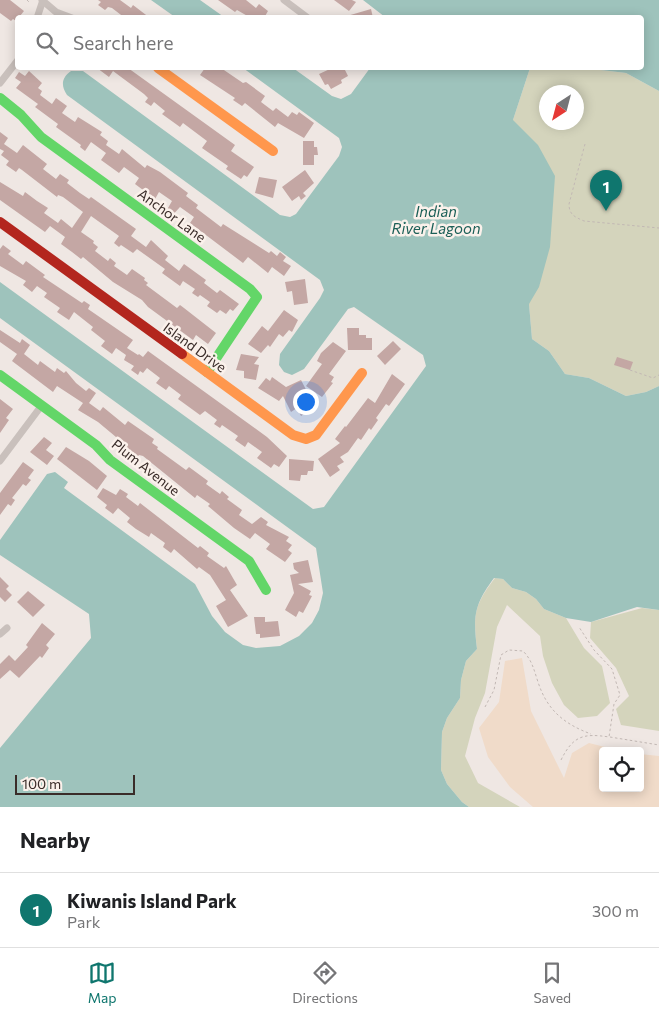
<!DOCTYPE html>
<html lang="en">
<head>
<meta charset="utf-8">
<style>
  :root { --surface:#fff; --page:#f6f6f6; --text:#202124; --muted:#757577; --line:#e0e0e0; --accent:#0f766e }
  body { margin:0; font-family:Commissioner,sans-serif; background:var(--page); color:var(--text) }
  .controls { position:absolute; right:15px; bottom:15px; display:grid; overflow:hidden; border-radius:5px; box-shadow:0 2px 12px #0003 }
  .controls button { width:45px; height:45px; display:grid; place-items:center; padding:0; border:0; border-bottom:1px solid var(--line); background:var(--surface); color:var(--text); font:25px sans-serif }
  .compass { position:absolute; left:539px; top:85px; width:45px; height:45px; border-radius:50%; background:var(--surface); box-shadow:0 2px 12px #0003; rotate:216deg }
  .scale { position:absolute; left:15px; bottom:12px; width:120px; box-sizing:border-box; padding-left:5px; border:2px solid #3a2c29; border-top:0; font-size:14px; line-height:18px; white-space:nowrap; color:#3a2c29; -webkit-text-stroke:4px #fbf1eb; paint-order:stroke }
  .you { position:absolute; left:305px; top:401px; width:18px; height:18px; margin:-12px; border:4px solid #fff; border-radius:50%; background:#1a73e8; box-shadow:0 0 0 8px #1a73e833 }
  .badge { display:grid; place-items:center; width:32px; height:32px; border-radius:50%; background:var(--accent); color:#fff; font-size:16px; font-weight:700 }
  .pin { position:absolute; translate:-50% -41px; filter:drop-shadow(0 1px 2px #0008) }
  .pin::after { content:''; position:absolute; top:26px; width:18px; height:15px; background:inherit; clip-path:polygon(0 0,100% 0,50% 100%) }
  .list { margin:0; padding:0; list-style:none }
  h2 { display:flex; justify-content:space-between; align-items:center; height:65px; margin:0; padding:0 20px; font-size:21px }
  h2 small { font-size:16px; font-weight:400; color:var(--muted) }
  .list li { display:grid; grid-template-columns:32px 1fr auto; gap:15px; align-items:center; box-sizing:border-box; height:75px; padding:0 20px; border-top:1px solid var(--line) }
  .list b { display:block; font-size:19px; white-space:nowrap }
  .list p { margin:0; font-size:16px; white-space:nowrap; color:var(--muted) }
  .list em { font-size:16px; font-style:normal; color:var(--muted) }
  .icon { flex:none; width:28px; height:28px; fill:none; stroke:currentColor; stroke-width:2; stroke-linecap:round; stroke-linejoin:round }
  .map { position:relative; flex:none; width:659px; height:807px; overflow:hidden }
  .search { position:absolute; background:var(--surface); box-shadow:0 2px 12px #0003; left:15px; right:15px; top:15px; height:55px; display:flex; align-items:center; gap:12px; box-sizing:border-box; padding:0 18px; border-radius:5px; color:var(--muted); font-size:19px }
  .sheet { height:140px; background:var(--surface) }
  nav { display:flex; justify-content:space-around; align-items:center; box-sizing:border-box; height:70px; border-top:1px solid var(--line); background:var(--surface); font-size:14px; color:var(--muted) }
  nav a { display:grid; justify-items:center; gap:2px }
  nav .on { color:var(--accent) }
  .map>svg:first-child { display:block }
  .green { fill:#d4d4bc; fill-rule:evenodd }
  .sand { fill:#f0dbc9 }
  .water { fill:#9ec3bc }
  .building { fill:#c4a7a4 }
  .lines { fill:none; stroke-linecap:round; stroke-linejoin:round }
  .path { stroke:#c2b8b4; stroke-width:1; stroke-dasharray:2.5 2.5; stroke-linecap:butt }
  .street { stroke:#c9c0bc; stroke-width:7 }
  .fast { stroke:#63d668; stroke-width:10 }
  .slow { stroke:#ff974d; stroke-width:10 }
  .jam { stroke:#b3261e; stroke-width:10 }
  .labels { text-anchor:middle; dominant-baseline:central; stroke-width:5; stroke-linejoin:round; paint-order:stroke }
  .street-label { font-size:14px; fill:#3a2c29; stroke:#fbf1eb }
  .water-label { font-size:15px; font-style:italic; fill:#1b5f57; stroke:#fbf1eb }
</style>
</head>
<body>
<div class="map">
<svg width="659" height="807" viewBox="0 0 659 807">
  <rect width="100%" height="100%" fill="#efe7e3"/>
  <!-- green -->
  <g class="green">
    <path d="M530 68H584L626 73 659 91V386L646 392 626 396 589 378 565 374 549 351 532 339 513 120ZM546 92H576V122H546Z"/>
    <path d="M495 578 503 579 512 588 526 592 536 599 544 609 566 618 584 648 602 666 610 703 597 716 578 718 564 705 552 683 543 656 540 636 507 605 497 627 485 693 475 718 465 756 478 783 520 807H469L462 802 447 784 441 770 442 732 447 718 460 698 461 680 466 661 477 649C473 615 474 605 495 578Z"/>
    <polygon points="642,608 659,610 659,731 621,725 616,709 629,696 616,668 590,638 591,622"/>
  </g>
  <!-- sand -->
  <polygon class="sand" points="522,658 531,711 564,778 572,753 589,743 621,751 603,751 603,788 640,788 640,754 659,756 659,807 533,807 510,787 488,757 479,728 499,702 505,661"/>
  <!-- water -->
  <g class="water">
    <polygon points="151,0 200,0 224,17 175,17"/>
    <polygon points="363,0 659,0 659,91 626,73 584,68 642,68 642,18 385,17"/>
    <path d="M243 68H293L332 96 341 99 351 94 370 68H530L513 120 538 145 555 176 550 247 539 287 529 304 532 339 549 351 565 374 589 378 626 396 646 392 659 386V610L637 607 591 622 566 618 544 609 536 599 526 592 512 588 503 579 494 578C474 605 473 616 477 649L466 661 461 680 460 698 447 718 442 732 441 770 447 784 462 802 469 807H0V748L91 638 89 614 0 555V540L47 474 55 472 68 482 64 488 195 584 212 616 225 632 243 645 256 648 280 646 299 636 312 623 319 610 323 593 316 548 0 318V282L313 509 324 507 426 366 423 355 354 307 348 309 304 369 292 375 284 372 279 365 280 354 320 298 324 290 320 280 67 95C61 86 61 78 71 71H83L280 215 290 217 296 214 339 156 342 147 339 138Z"/>
  </g>
  <!-- building -->
  <g class="building">
    <polygon points="0,0 10,0 24,11 16,21 13,19 11,21 0,13"/>
    <polygon points="98,0 120,0 131,8 133,5 150,18 125,18 112,8 108,7 105,10 98,5 101,2"/>
    <polygon points="218,0 246,0 256,8 259,4 268,11 264,18 251,18 237,10 235,12"/>
    <polygon points="334,0 352,0 356,2 349,11"/>
    <polygon points="371,9 373,18 347,18 347,16"/>
    <polygon points="97,68 128,68 235,145 231,151 254,167 247,177 244,175 241,179 226,169 228,166 202,148 207,141 183,123 180,127 162,114 165,111 154,102 151,106 145,102 148,98 144,94 113,71 109,77"/>
    <polygon points="205,68 221,68 243,83 246,82 265,96 261,102 273,111 276,108 288,117 292,112 297,115 299,112 314,123 304,138 278,123 275,127 245,103 242,106 233,100 235,98 200,75"/>
    <polygon points="332,68 344,68 348,76 341,80 342,83 331,89 328,84 325,85 319,74"/>
    <polygon points="29,71 42,83 38,88 42,91 40,95 52,104 56,98 67,106 62,113 75,122 78,117 102,132 100,135 108,141 106,145 119,154 122,149 145,168 147,165 160,172 188,193 186,196 198,205 196,208 221,227 223,224 269,253 271,251 277,256 280,252 286,257 283,261 291,266 284,276 272,267 268,273 248,257 243,263 190,223 194,217 180,207 169,219 164,215 172,201 159,192 155,199 135,184 139,178 124,167 119,173 101,160 106,153 91,142 85,151 80,147 81,145 56,127 58,124 35,107 38,104 16,88 21,82 15,78 19,72 25,76"/>
    <polygon points="0,132 8,138 4,144 17,153 23,145 47,164 43,169 56,179 60,174 69,180 67,183 80,193 89,199 91,197 136,229 131,236 146,247 151,240 168,256 165,260 179,271 184,264 206,280 204,283 217,293 220,290 239,304 233,311 230,309 226,314 220,310 217,313 207,306 210,302 200,295 198,297 192,293 195,289 183,281 180,286 162,273 165,269 137,249 133,253 121,245 119,247 114,243 119,236 91,216 81,232 94,241 93,243 98,247 95,251 108,261 110,258 116,263 114,266 127,275 132,269 145,278 144,280 148,283 146,285 177,308 180,305 184,308 216,333 208,344 196,335 193,340 148,307 142,300 113,282 83,257 81,259 72,252 61,244 65,237 50,226 45,232 0,200 0,182 23,196 25,192 37,201 48,208 44,213 58,223 61,219 72,228 83,212 63,197 58,195 57,197 22,170 19,168 16,172 6,165 9,161 1,155 4,151 0,149"/>
    <polygon points="303,141 314,141 314,147 317,147 318,155 314,155 314,165 303,165"/>
    <polygon points="305,170 314,183 303,193 306,196 301,200 299,196 292,201 282,187"/>
    <polygon points="259,177 277,180 273,198 255,193"/>
    <polygon points="3,245 11,251 8,254 23,265 26,261 45,275 43,277 82,303 84,301 90,305 88,309 133,340 127,348 138,355 139,354 143,357 148,351 267,437 287,456 279,467 274,464 271,468 257,458 262,452 248,442 245,447 235,440 238,436 222,425 220,428 214,424 217,420 205,411 200,415 178,399 181,395 169,386 166,390 156,383 160,378 147,368 143,373 140,371 138,375 131,370 134,366 124,360 126,355 116,348 112,354 101,346 105,341 91,330 93,327 74,312 69,320 57,312 60,308 44,297 47,293 37,286 32,292 23,285 26,281 0,266 0,249"/>
    <polygon points="305,279 308,303 294,305 292,291 287,292 285,282"/>
    <polygon points="284,310 298,320 292,332 289,330 283,337 279,334 270,347 268,345 261,353 248,344 262,326 268,331"/>
    <polygon points="347,328 359,328 359,335 366,335 366,338 372,338 372,350 348,350"/>
    <polygon points="0,330 20,343 22,339 30,345 24,354 38,365 40,361 55,372 57,368 64,373 66,371 76,383 86,391 89,388 96,393 89,403 100,411 103,407 125,425 128,421 154,439 152,443 158,447 157,449 186,470 189,467 208,481 206,484 220,494 222,491 229,497 227,499 242,510 239,515 252,524 261,517 268,522 266,525 289,537 286,541 292,545 288,550 292,553 285,562 266,549 270,544 255,533 250,539 234,528 208,506 210,504 197,495 195,498 143,456 139,455 135,461 129,457 131,454 120,446 122,442 98,422 78,410 83,403 57,386 53,392 12,361 17,354 0,342"/>
    <polygon points="393,341 401,349 385,365 377,356"/>
    <polygon points="333,342 346,351 329,374 334,377 331,382 333,383 322,397 306,386 322,364 317,361 321,353"/>
    <polygon points="241,354 259,357 254,364 259,365 256,380 244,378 244,371 236,370"/>
    <polygon points="617,357 633,362 630,370 614,365"/>
    <polygon points="392,374 405,384 389,406 386,404 376,418 378,420 371,430 369,428 361,440 358,438 348,452 340,457 344,462 337,466 340,470 330,477 318,459 340,443 335,439 345,426 346,427 368,398 375,403"/>
    <polygon points="272,377 286,387 301,380 315,407 301,416 297,408 291,412 283,396 279,401 258,388 266,378 270,381"/>
    <polygon points="0,399 13,409 6,418 9,420 0,433"/>
    <polygon points="44,437 52,443 46,450 54,456 47,465 30,452"/>
    <polygon points="66,447 89,461 107,476 97,490 57,459"/>
    <polygon points="289,459 314,461 313,471 308,471 307,475 301,475 300,481 289,480"/>
    <polygon points="23,462 34,470 28,478 31,480 26,486 23,484 20,488 12,498 15,500 11,506 8,504 0,515 0,493"/>
    <polygon points="103,488 116,495 120,489 128,494 126,497 138,506 140,503 198,548 200,546 209,553 207,556 224,568 226,566 237,585 230,590 248,616 228,627 216,606 226,600 210,575 199,567 197,569 174,549 171,553 163,547 165,543 151,533 149,537 136,529 127,522 130,518 118,508 113,514 105,508 107,505 97,497"/>
    <polygon points="308,560 313,582 298,584 311,591 309,595 312,596 303,613 299,611 296,617 285,610 294,593 290,575 299,573 294,569 293,563"/>
    <polygon points="0,577 9,586 6,589 12,595 5,602 0,597"/>
    <polygon points="28,591 45,605 33,617 17,602"/>
    <polygon points="254,617 265,617 265,622 278,621 280,636 260,638 260,634 256,634"/>
    <polygon points="42,623 55,634 46,645 49,648 42,658 40,656 19,678 10,670 0,679 0,664 9,655 15,661 28,647 26,645"/>
  </g>
  <g class="lines">
    <!-- path -->
    <g class="path">
      <polyline points="27,0 29,2"/>
      <path d="M585 144 569 204C569 215 575 217 584 221L659 228"/>
      <polyline points="630,370 653,378 659,375"/>
      <path d="M485 707 494 690 501 655 509 650 523 651C532 660 534 670 538 682 547 710 564 724 591 734"/>
      <polyline points="610,737 659,745"/>
      <path d="M561 760C573 736 583 733 609 737L614 704 620 695 612 669 594 650 579 627"/>
    </g>
    <!-- street -->
    <g class="street">
      <polyline points="42,0 56,12 72,18"/>
      <polyline points="284,0 308,18"/>
      <polyline points="37,18 43,0"/>
      <polyline points="0,83 18,60"/>
      <polyline points="0,461 42,405"/>
      <polyline points="0,634 7,628"/>
    </g>
    <!-- fast -->
    <g class="fast">
      <polyline points="0,98 21,115 41,137 250,289 257,297 207,372"/>
      <polyline points="0,375 96,445 110,460 249,561 266,590"/>
    </g>
    <!-- slow -->
    <g class="slow">
      <polyline points="158,68 273,151"/>
      <polyline points="182,354 293,435 306,439 316,435 362,373"/>
    </g>
    <!-- jam -->
    <polyline class="jam" points="0,222 182,354"/>
  </g>
  <g class="labels">
    <!-- street labels -->
    <g class="street-label">
      <text transform="translate(172 215) rotate(36)">Anchor Lane</text>
      <text transform="translate(195 347) rotate(36)">Island Drive</text>
      <text transform="translate(146 467) rotate(38)">Plum Avenue</text>
    </g>
    <!-- water labels -->
    <g class="water-label">
      <text x="436" y="211">Indian<tspan x="436" dy="17">River Lagoon</tspan></text>
    </g>
  </g>
</svg>
<div class="controls">
<button><svg class="icon" aria-label="locate" viewBox="0 0 24 24"><circle cx="12" cy="12" r="6"/><path d="M12 2v4M12 18v4M2 12h4M18 12h4"/></svg></button>
</div>
<svg class="compass" viewBox="-18 -18 36 36"><path d="M0-13l5 13h-10z" fill="#e53935"/><path d="M0 13l5-13h-10z" fill="#757577"/></svg>
<div class="scale">100 m</div>
<div class="you"></div>
<div class="pin badge" style="left:606px;top:211px">1</div>
<div class="search"><svg class="icon" aria-label="search" viewBox="0 0 24 24"><circle cx="10" cy="10" r="6"/><path d="M15 15l6 6"/></svg>Search here</div>
</div>
<section class="sheet">
<h2>Nearby<small></small></h2>
<ul class="list">
<li><span class="badge">1</span><div><b>Kiwanis Island Park</b><p>Park</p></div><em>300 m</em></li>
</ul>
</section>
<nav>
<a class="on"><svg class="icon" aria-label="map" viewBox="0 0 24 24"><path d="M3 6l6-2 6 2 6-2v14l-6 2-6-2-6 2zM9 4v14M15 6v14"/></svg>Map</a>
<a><svg class="icon" aria-label="directions" viewBox="0 0 24 24"><path d="M12 3l9 9-9 9-9-9zM9 14v-3h6M13 9l2 2-2 2"/></svg>Directions</a>
<a><svg class="icon" aria-label="saved" viewBox="0 0 24 24"><path d="M7 4h10v16l-5-4-5 4z"/></svg>Saved</a>
</nav>
</body>
</html>
